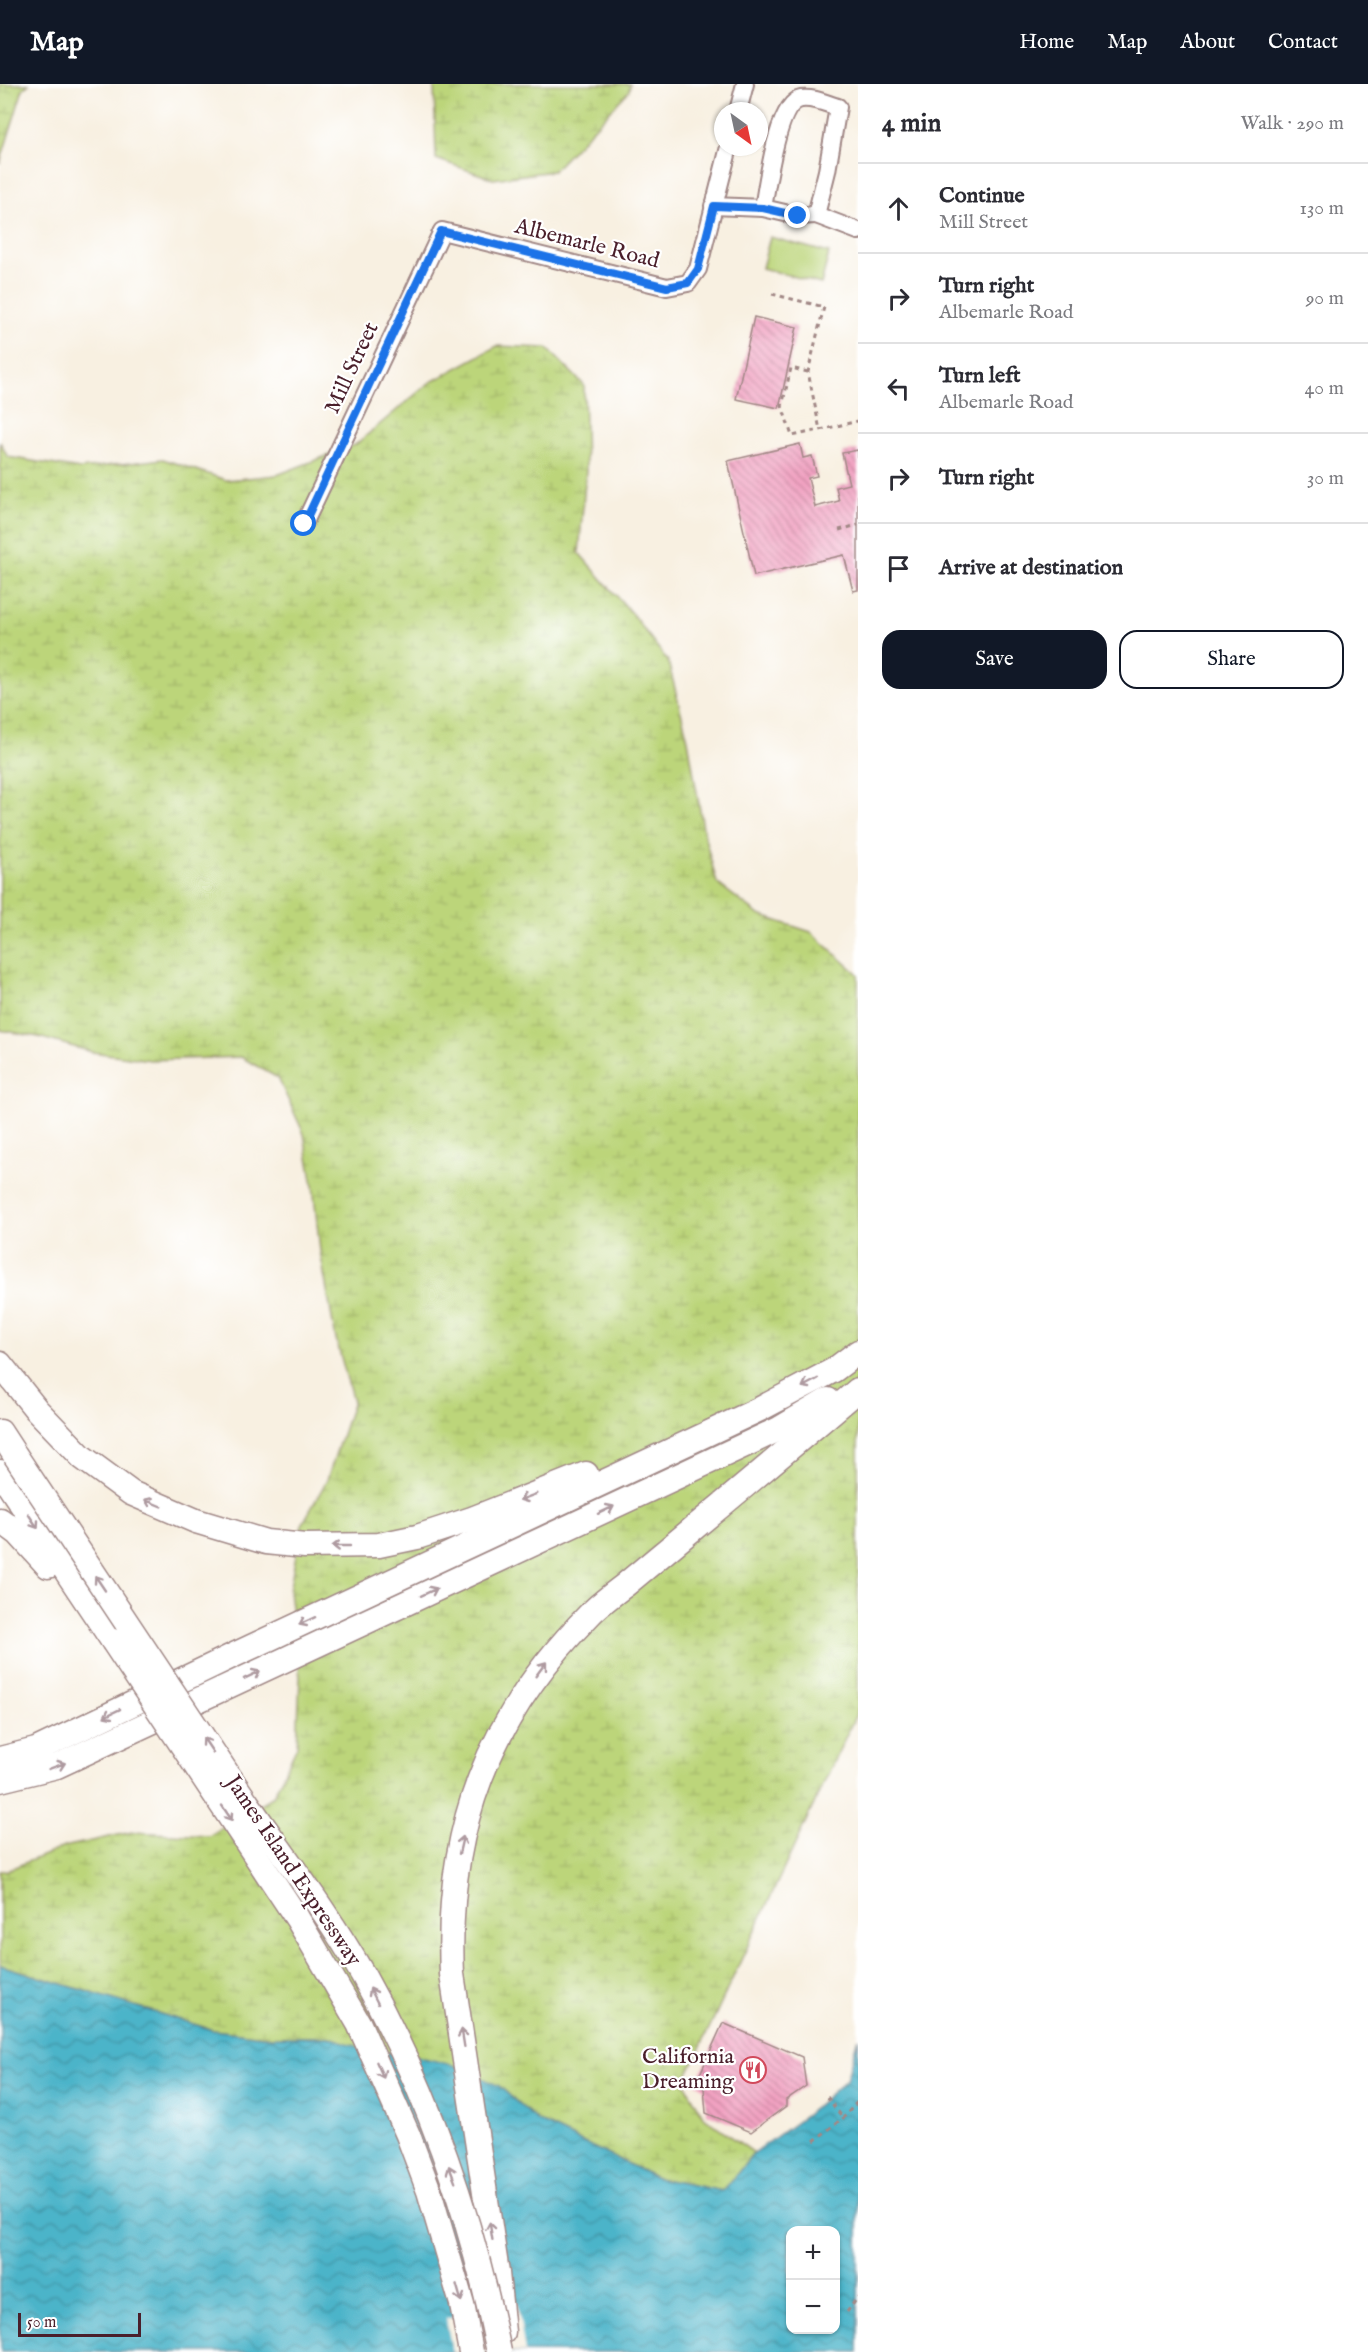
<!DOCTYPE html>
<html lang="en">
<head>
<meta charset="utf-8">
<style>
  :root { --surface:#fff; --page:#f7f7f7; --text:#2b2b33; --muted:#7c7c81; --line:#e1e1e2; --accent:#111827 }
  body { margin:0; font-family:"IM FELL English",serif; background:var(--page); color:var(--text) }
  .controls { position:absolute; right:18px; bottom:18px; display:grid; overflow:hidden; border-radius:12px; box-shadow:0 2px 4px #0004 }
  .controls button { width:54px; height:54px; display:grid; place-items:center; padding:0; border:0; border-bottom:2px solid var(--line); background:var(--surface); color:var(--text); font:30px sans-serif }
  .compass { position:absolute; left:714px; top:18px; width:54px; height:54px; border-radius:50%; background:var(--surface); box-shadow:0 2px 4px #0004; rotate:147deg }
  .scale { position:absolute; left:18px; bottom:15px; width:123px; box-sizing:border-box; padding-left:6px; border:3px solid #4a1f2b; border-top:0; font-size:16px; line-height:21px; white-space:nowrap; color:#4a1f2b; -webkit-text-stroke:4px #fff; paint-order:stroke }
  .stop { position:absolute; width:18px; height:18px; margin:-14px; border:4px solid #1a73e8; border-radius:50%; background:#fff }
  .stop.end { background:#1a73e8; border-color:#fff; box-shadow:0 2px 6px #0008 }
  .list { margin:0; padding:0; list-style:none }
  h2 { display:flex; justify-content:space-between; align-items:center; height:78px; margin:0; padding:0 24px; font-size:26px }
  h2 small { font-size:20px; font-weight:400; color:var(--muted) }
  .list li { display:grid; grid-template-columns:39px 1fr auto; gap:18px; align-items:center; box-sizing:border-box; height:90px; padding:0 24px; border-top:2px solid var(--line) }
  .list b { display:block; font-size:22px; white-space:nowrap }
  .list p { margin:0; font-size:20px; white-space:nowrap; color:var(--muted) }
  .list em { font-size:20px; font-style:normal; color:var(--muted) }
  .actions { display:flex; gap:12px; padding:18px 24px }
  .actions a { flex:1; padding:14px 0; border:2px solid var(--accent); border-radius:18px; text-align:center; font-size:21px; color:var(--accent) }
  .actions .main { background:var(--accent); color:#fff }
  .icon { flex:none; width:33px; height:33px; fill:none; stroke:currentColor; stroke-width:2; stroke-linecap:round; stroke-linejoin:round }
  .map { position:relative; flex:none; width:858px; height:2268px; overflow:hidden }
  header { display:flex; align-items:center; gap:36px; box-sizing:border-box; height:84px; padding:0 30px; background:var(--accent); color:#fff }
  header strong { font-size:28px }
  nav { display:flex; gap:33px; margin-inline-start:auto; font-size:21px }
  main { display:flex }
  aside { flex:1; background:var(--surface) }
  .map>svg:first-child { display:block }
  .grass { fill:#bcd57a; stroke:#837a52; stroke-width:1.5 }
  .wetland { fill:url(#wetland-marsh); stroke:#837a52; stroke-width:1.5 }
  .water { fill:url(#water-waves); stroke:#4a6a7a; stroke-width:1.5; fill-rule:evenodd }
  .pier { fill:#f8f0e1 }
  .building { fill:url(#building-back-hatch) }
  .lines { fill:none; stroke-linecap:round; stroke-linejoin:round }
  .minor-casing { stroke:#a18886; stroke-width:20 }
  .highway-casing { stroke:#a18886; stroke-width:27 }
  .path { stroke:#a18886; stroke-width:3; stroke-dasharray:4.5 4.5; stroke-linecap:butt }
  .minor { stroke:#fff; stroke-width:16 }
  .highway { stroke:#fff; stroke-width:24 }
  .highway-bridge-casing { stroke:#a18886; stroke-width:27; stroke-linecap:butt }
  .highway-bridge { stroke:#fff; stroke-width:24 }
  .oneway { stroke:#ae9aa0 }
  .route { stroke:#1a73e8; stroke-width:8 }
  .labels { text-anchor:middle; dominant-baseline:central; stroke-width:4.5; stroke-linejoin:round; paint-order:stroke }
  .street-label { font-size:22px; fill:#4a1f2b; stroke:#fff }
  .poi-label { font-size:22px; fill:#4a1f2b; stroke:#fff; text-anchor:end }
</style>
</head>
<body>
<header>
<strong>Map</strong>
<nav><a>Home</a><a>Map</a><a>About</a><a>Contact</a></nav>
</header>
<main>
<div class="map">
<svg width="858" height="2268" viewBox="0 0 858 2268">
  <defs>
    <pattern id="wetland-marsh" width="20" height="14" patternUnits="userSpaceOnUse" patternTransform="scale(1.5)"><rect width="20" height="14" fill="#bcd57a"/><path d="M1 5h8M5 5V1M11 12h8M15 12V8" fill="none" stroke="#a3b66a"/></pattern>
    <pattern id="water-waves" width="16" height="10" patternUnits="userSpaceOnUse" patternTransform="scale(1.5)"><rect width="16" height="10" fill="#4bb4c9"/><path d="M0 5q4-4 8 0t8 0" fill="none" stroke="#4092a3"/></pattern>
    <pattern id="building-back-hatch" width="6" height="6" patternUnits="userSpaceOnUse" patternTransform="scale(1.5)"><rect width="6" height="6" fill="#f2a3c2"/><path d="M-1 5l2 2M0 0l6 6M5-1l2 2" fill="none" stroke="#c6849e"/></pattern>
  </defs>
  <rect width="100%" height="100%" fill="#fff"/>
  <filter id="ink" filterUnits="userSpaceOnUse"><feTurbulence type="fractalNoise" baseFrequency=".0167" numOctaves="2"/><feDisplacementMap in="SourceGraphic" scale="12" xChannelSelector="R" yChannelSelector="G"/><feConvolveMatrix kernelMatrix="1 2 1 2 8 2 1 2 1" color-interpolation-filters="sRGB"/></filter>
  <filter id="wash" filterUnits="userSpaceOnUse"><feTurbulence type="fractalNoise" baseFrequency=".008" numOctaves="4" result="noise"/><feDisplacementMap in="SourceGraphic" scale="24" xChannelSelector="R" yChannelSelector="G"/><feGaussianBlur stdDeviation="1.35" result="paint"/><feColorMatrix in="noise" values="0 0 0 0 0 0 0 0 0 0 0 0 0 0 0 0 0 1.4 0 .05"/><feComposite in="paint" operator="in"/></filter>
  <g filter="url(#wash)">
    <rect width="100%" height="100%" fill="#f8f0e1"/>
    <!-- grass -->
    <polygon class="grass" points="770,153 829,169 821,200 762,184"/>
    <!-- wetland -->
    <g class="wetland">
      <polygon points="0,0 29,0 23,5 0,79"/>
      <polygon points="434,0 630,0 629,7 553,87 493,95 436,75"/>
      <polygon points="497,262 547,264 584,301 586,386 579,469 629,526 668,577 688,656 704,750 717,799 759,831 811,848 858,890 858,1626 684,1998 704,2033 754,2069 723,2107 657,2094 538,2037 499,2002 342,1959 329,1953 271,1953 213,1946 0,1881 0,1787 5,1787 64,1763 132,1748 209,1752 273,1712 297,1662 300,1593 289,1507 302,1441 327,1396 353,1317 335,1251 320,1167 313,1101 304,1050 278,994 241,973 151,976 92,968 39,953 0,946 0,358 8,373 80,385 163,375 226,396 277,391 355,361 429,299"/>
    </g>
    <!-- water -->
    <path class="water" d="M0 1881 213 1946 271 1953H329L368 1966 412 1971 456 1982 499 2002 538 2037 657 2094 723 2107 754 2069 806 2031 846 1996 858 1954V2268H0ZM790 2146H836V2246H790Z"/>
    <!-- pier -->
    <polygon class="pier" points="517,2218 525,2268 452,2268 446,2235"/>
    <g id="blocks">
      <!-- building -->
      <g class="building">
        <polygon points="754,233 797,243 779,324 736,315"/>
        <polygon points="800,360 803,374 812,372 817,392 808,394 815,423 839,417 836,403 849,400 842,369 858,366 858,506 853,507 844,471 754,492 728,377"/>
        <polygon points="723,1939 802,1973 806,2002 786,2016 786,2022 751,2048 706,2029 704,2004 696,1999"/>
      </g>
    </g>
  </g>
  <g filter="url(#ink)">
    <use href="#blocks" fill-opacity="0" stroke="#a18886" stroke-width="1.5"/>
    <g class="lines">
      <defs>
        <g id="minor">
          <polyline points="738,27 745,0"/>
          <path d="M713 122 763 124 798 132 816 131 827 87 838 23C827 20 814 13 801 15 777 19 767 103 763 124"/>
          <polyline points="816,131 858,147"/>
          <polyline points="304,440 442,147 667,203 688,199 698,185 729,63"/>
        </g>
        <g id="highway">
          <polyline points="0,1280 36,1325 82,1373 131,1409 196,1437 266,1458 305,1462 379,1461 417,1453 472,1435 586,1390"/>
          <polyline points="0,1348 15,1371"/>
          <polyline points="0,1388 113,1557"/>
          <polyline points="0,1436 18,1449 48,1482"/>
          <polyline points="0,1675 36,1666 232,1572 760,1325 834,1286 858,1268"/>
          <polyline points="0,1696 57,1682 779,1345 828,1316"/>
          <path d="M503 2248 497 2189 452 1890C445 1745 488 1633 590 1530 601 1519 613 1510 625 1501 648 1482 672 1462 695 1443 750 1398 804 1352 858 1306"/>
        </g>
      </defs>
      <!-- minor casing -->
      <use href="#minor" class="minor-casing"/>
      <!-- highway casing -->
      <use href="#highway" class="highway-casing"/>
      <!-- path -->
      <g class="path">
        <polyline points="772,210 824,223 808,288 820,346 858,337"/>
        <polyline points="808,288 791,284 782,322 792,352 820,346"/>
        <polyline points="839,446 858,441"/>
        <polyline points="827,2013 843,2034"/>
        <polyline points="814,2057 843,2034 858,2017"/>
        <polyline points="847,2228 858,2213"/>
      </g>
      <!-- minor -->
      <use href="#minor" class="minor"/>
      <!-- highway -->
      <use href="#highway" class="highway"/>
      <defs>
        <g id="highway-bridge">
          <path d="M15 1371C87 1479 158 1586 230 1694 274 1760 324 1822 363 1891 430 2010 472 2135 499 2268"/>
          <polyline points="113,1557 297,1834 359,1940 408,2051 429,2107 462,2220 471,2268"/>
        </g>
      </defs>
      <!-- highway-bridge casing -->
      <use href="#highway-bridge" class="highway-bridge-casing"/>
      <!-- highway-bridge -->
      <use href="#highway-bridge" class="highway-bridge"/>
    </g>
    <!-- one-way arrows -->
    <defs><path id="oneway-shaft" d="M-6 0H5M1.5-3L5.5 0L1.5 3" fill="none" stroke-width="1.6" stroke-linecap="round" stroke-linejoin="round" transform="scale(1.5)"/></defs>
    <g class="oneway">
      <use href="#oneway-shaft" transform="translate(810 1299) rotate(152)"/>
      <use href="#oneway-shaft" transform="translate(528 1413) rotate(159)"/>
      <use href="#oneway-shaft" transform="translate(153 1419) rotate(-157)"/>
      <use href="#oneway-shaft" transform="translate(606 1426) rotate(-25)"/>
      <use href="#oneway-shaft" transform="translate(33 1437) rotate(56)"/>
      <use href="#oneway-shaft" transform="translate(341 1462) rotate(180)"/>
      <use href="#oneway-shaft" transform="translate(100 1499) rotate(-124)"/>
      <use href="#oneway-shaft" transform="translate(429 1508) rotate(-25)"/>
      <use href="#oneway-shaft" transform="translate(307 1537) rotate(155)"/>
      <use href="#oneway-shaft" transform="translate(541 1585) rotate(-53)"/>
      <use href="#oneway-shaft" transform="translate(252 1591) rotate(-25)"/>
      <use href="#oneway-shaft" transform="translate(112 1629) rotate(154)"/>
      <use href="#oneway-shaft" transform="translate(208 1661) rotate(-124)"/>
      <use href="#oneway-shaft" transform="translate(57 1682) rotate(-20)"/>
      <use href="#oneway-shaft" transform="translate(227 1729) rotate(56)"/>
      <use href="#oneway-shaft" transform="translate(461 1761) rotate(-77)"/>
      <use href="#oneway-shaft" transform="translate(374 1912) rotate(-117)"/>
      <use href="#oneway-shaft" transform="translate(463 1954) rotate(-99)"/>
      <use href="#oneway-shaft" transform="translate(380 1986) rotate(66)"/>
      <use href="#oneway-shaft" transform="translate(452 2090) rotate(-111)"/>
      <use href="#oneway-shaft" transform="translate(491 2147) rotate(-99)"/>
      <use href="#oneway-shaft" transform="translate(459 2209) rotate(74)"/>
    </g>
  </g>
  <g class="lines" filter="url(#ink)">
    <!-- route -->
    <polyline class="route" points="304,440 441,147 667,203 688,199 698,185 714,122 763,124 798,132"/>
  </g>
  <!-- icons -->
  <defs>
    <symbol id="restaurant-ring" viewBox="-11 -11 22 22"><circle r="9.5" fill="#fff" stroke="#d1495b" stroke-width="1.5"/><path d="M-5-6h1v4h1v-4h1v4h1v-4h1v5L-1.5 .5V6h-2V.5L-5-1ZM5-6V6H3V1.5H1.5Q1.5-4 5-6Z" fill="#d1495b"/></symbol>
  </defs>
  <g fill-rule="evenodd">
    <use href="#restaurant-ring" x="738" y="1971" width="30" height="30"/>
  </g>
  <g class="labels">
    <!-- street labels -->
    <g class="street-label">
      <text transform="translate(587 160) rotate(14)">Albemarle Road</text>
      <text transform="translate(352 284) rotate(-65)">Mill Street</text>
      <text transform="translate(293 1787) rotate(56)">James Island Expressway</text>
    </g>
    <!-- poi labels -->
    <g class="poi-label">
      <text x="734" y="1973">California<tspan x="734" dy="25">Dreaming</tspan></text>
    </g>
  </g>
</svg>
<div class="controls">
<button>+</button>
<button>−</button>
</div>
<svg class="compass" viewBox="-18 -18 36 36"><path d="M0-13l5 13h-10z" fill="#e53935"/><path d="M0 13l5-13h-10z" fill="#7c7c81"/></svg>
<div class="scale">50 m</div>
<div class="stop" style="left:304px;top:440px"></div>
<div class="stop end" style="left:798px;top:132px"></div>
</div>
<aside>
<h2>4 min<small>Walk · 290 m</small></h2>
<ul class="list">
<li><svg class="icon" aria-label="ahead" viewBox="0 0 24 24"><path d="M12 20V5M6 11l6-6 6 6"/></svg><div><b>Continue</b><p>Mill Street</p></div><em>130 m</em></li>
<li><svg class="icon" aria-label="right" viewBox="0 0 24 24"><path d="M7 20v-9h11M14 6l5 5-5 5"/></svg><div><b>Turn right</b><p>Albemarle Road</p></div><em>90 m</em></li>
<li><svg class="icon" aria-label="left" viewBox="0 0 24 24"><path d="M17 20v-9H6M10 6l-5 5 5 5"/></svg><div><b>Turn left</b><p>Albemarle Road</p></div><em>40 m</em></li>
<li><svg class="icon" aria-label="right" viewBox="0 0 24 24"><path d="M7 20v-9h11M14 6l5 5-5 5"/></svg><div><b>Turn right</b></div><em>30 m</em></li>
<li><svg class="icon" aria-label="arrive" viewBox="0 0 24 24"><path d="M6 21V4h12l-3 4 3 4H6"/></svg><div><b>Arrive at destination</b></div></li>
</ul>
<div class="actions"><a class="main">Save</a><a>Share</a></div>
</aside>
</main>
</body>
</html>
